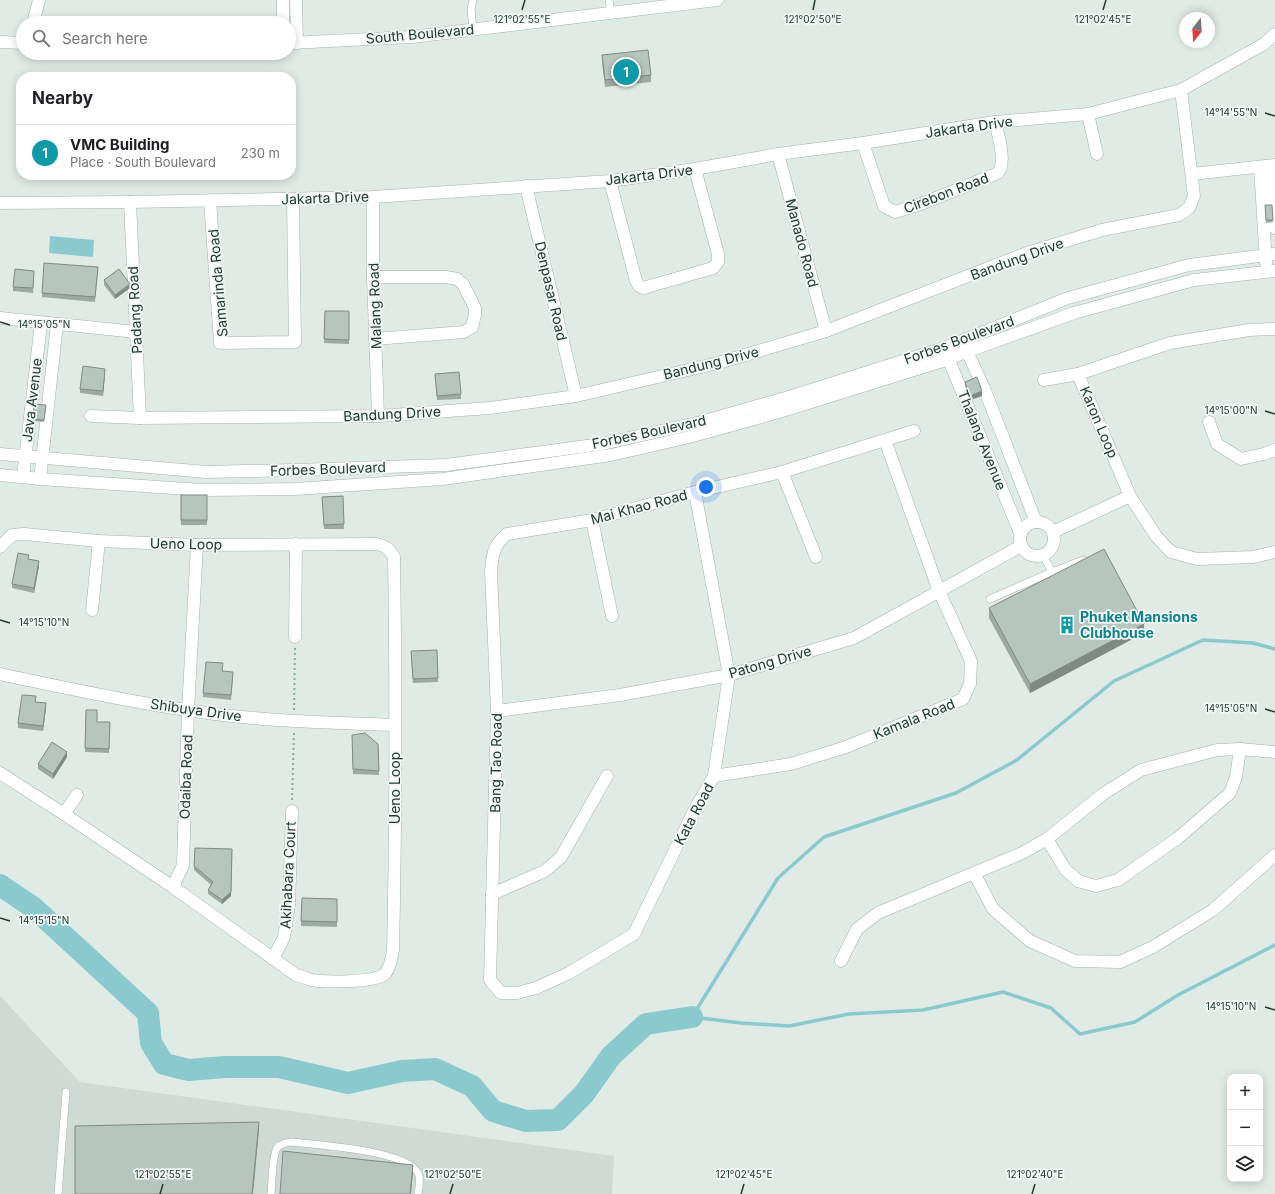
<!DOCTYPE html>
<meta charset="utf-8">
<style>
:root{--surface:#fff;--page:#f2f2f2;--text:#202124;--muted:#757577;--line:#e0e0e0;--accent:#0b8043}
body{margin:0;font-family:Inter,sans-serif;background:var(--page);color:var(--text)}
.controls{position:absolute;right:12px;bottom:12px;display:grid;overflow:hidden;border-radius:8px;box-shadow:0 2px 10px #0003}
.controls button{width:36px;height:36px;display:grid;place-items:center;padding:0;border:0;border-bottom:1px solid var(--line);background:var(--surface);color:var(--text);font:20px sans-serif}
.compass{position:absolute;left:1179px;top:12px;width:36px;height:36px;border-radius:50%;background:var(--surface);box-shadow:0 2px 10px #0003;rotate:197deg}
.you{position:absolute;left:706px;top:487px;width:14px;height:14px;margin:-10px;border:3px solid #fff;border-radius:50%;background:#1a73e8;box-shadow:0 0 0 6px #1a73e833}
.badge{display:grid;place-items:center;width:26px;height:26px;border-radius:50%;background:var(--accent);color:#fff;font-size:13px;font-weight:700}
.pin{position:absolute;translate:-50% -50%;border:2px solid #fff;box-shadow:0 1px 4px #0006}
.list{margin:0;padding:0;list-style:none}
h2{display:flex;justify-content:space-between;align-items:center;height:52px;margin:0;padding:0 16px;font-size:17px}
h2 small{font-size:13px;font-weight:400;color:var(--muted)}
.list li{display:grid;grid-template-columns:26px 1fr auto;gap:12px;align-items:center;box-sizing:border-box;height:56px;padding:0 16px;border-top:1px solid var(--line)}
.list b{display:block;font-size:15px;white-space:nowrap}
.list p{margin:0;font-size:13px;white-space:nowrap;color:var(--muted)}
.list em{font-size:13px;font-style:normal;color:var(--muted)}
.icon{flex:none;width:22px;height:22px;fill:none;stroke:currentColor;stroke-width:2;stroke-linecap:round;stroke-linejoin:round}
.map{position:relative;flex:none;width:1275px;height:1194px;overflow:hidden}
.search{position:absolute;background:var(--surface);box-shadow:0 2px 10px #0003;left:16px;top:16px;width:280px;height:44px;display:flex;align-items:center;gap:10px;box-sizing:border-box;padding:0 14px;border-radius:22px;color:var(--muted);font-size:15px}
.panel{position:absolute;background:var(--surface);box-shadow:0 2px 10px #0003;left:16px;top:72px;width:280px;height:108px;border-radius:16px}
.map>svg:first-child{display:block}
.built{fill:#cfdad4}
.water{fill:#8ac9ce}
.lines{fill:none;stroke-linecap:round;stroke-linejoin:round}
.stream{stroke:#8ac9ce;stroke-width:3.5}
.river{stroke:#8ac9ce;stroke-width:22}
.lane-casing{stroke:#a4b2ac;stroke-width:8}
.street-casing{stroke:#a4b2ac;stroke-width:13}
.secondary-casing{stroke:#a0b6ac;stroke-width:13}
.path{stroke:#82ad9c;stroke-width:2;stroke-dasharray:2 3;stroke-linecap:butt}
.lane{stroke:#fff;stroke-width:7}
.street{stroke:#fff;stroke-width:12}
.secondary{stroke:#fff;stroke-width:12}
.wall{fill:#9da9a3}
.shaded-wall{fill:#7f8a85}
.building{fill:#b6c5be;stroke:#7f8a85}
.ticks{fill:none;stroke:#223a32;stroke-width:1.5}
.labels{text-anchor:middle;stroke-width:3.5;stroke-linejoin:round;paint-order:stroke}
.street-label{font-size:14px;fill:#223a32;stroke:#f1f7f4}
.culture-label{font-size:14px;font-weight:bold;fill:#0d838f;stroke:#f1f7f4;text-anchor:start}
.ticks-label{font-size:10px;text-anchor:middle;fill:#223a32;stroke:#f1f7f4;stroke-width:3.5;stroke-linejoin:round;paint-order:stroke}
</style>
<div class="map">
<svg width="1275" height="1194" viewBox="0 0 1275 1194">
<rect width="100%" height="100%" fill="#e1ebe5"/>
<polygon class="built" points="0,996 80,1082 614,1156 612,1194 0,1194"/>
<polygon class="water" points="50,236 94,240 93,257 49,253"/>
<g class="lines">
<polyline class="stream" points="1275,649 1253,643 1203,640 1114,681 1017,760 956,793 824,837 778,878 692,1017 741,1023 789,1026 849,1014 923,1010 1003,992 1051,1008 1080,1034 1135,1022 1178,995 1275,945"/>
<polyline class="river" points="0,885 34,908 148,1013 151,1043 164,1064 189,1070 225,1067 279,1067 348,1083 402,1071 435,1069 472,1086 493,1111 526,1121 558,1120 584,1094 611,1056 646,1024 692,1017"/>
<g class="lane-casing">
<g id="lane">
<polyline points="473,0 471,10 473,29"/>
<polyline points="609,0 611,13"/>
<polyline points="1043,555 1052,572"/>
<polyline points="990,599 1052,572 1083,560"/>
<polyline points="58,1194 66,1092"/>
<path d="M 271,1194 C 272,1184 272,1156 277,1148 C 281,1143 286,1143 292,1142 C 317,1145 406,1150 418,1173 C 421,1179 419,1187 418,1194"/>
</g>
</g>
<g class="street-casing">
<g id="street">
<polyline points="296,0 297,43"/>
<polyline points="283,23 283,0"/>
<polyline points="1088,114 1097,154"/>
<path d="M 863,143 L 884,206 L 895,212 L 921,204 L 998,173 C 1007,163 998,134 995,122"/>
<polyline points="778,154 826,331"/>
<polyline points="1271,166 1275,228"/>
<polyline points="1260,167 1266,263"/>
<polyline points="1192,174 1275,165"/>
<polyline points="610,181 636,281 639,286 643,288 713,268 718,262 718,254 695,169"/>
<polyline points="526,186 576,396"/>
<polyline points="373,197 373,277 378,416"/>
<polyline points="210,200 220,343 295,342 293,199"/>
<polyline points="130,202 140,418"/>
<polyline points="0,203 130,202 373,197 610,181 695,169 778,154 863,143 995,122 1088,114 1181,90 1264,44 1275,34"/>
<polyline points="373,277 446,277 457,279 463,284 475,308 475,315 472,327 464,332 375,339"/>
<polyline points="0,318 136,332"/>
<polyline points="1275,329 1249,330 1170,343 1078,374 1130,496 1156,536 1171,552 1197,559 1253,557 1275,552"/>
<polyline points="964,345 984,388 1036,522"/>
<polyline points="946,353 1020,533"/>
<polyline points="1044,380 1078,374"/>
<polyline points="91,416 140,418 378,416 490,408 576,396 718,363 826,331 1027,253 1102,230 1179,215 1189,208 1194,196 1181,90"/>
<polyline points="1209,422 1217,444 1241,459 1264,454 1275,450"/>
<polyline points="0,454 206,472 295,470 446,465 602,444 701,422 789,397 944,348 1068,298 1189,265 1275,254"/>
<polyline points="782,472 816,557"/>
<polyline points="0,475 40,479 202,490 295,489 443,479 611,455 689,437 779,412 949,359 968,351 1074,313 1194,280 1275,271"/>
<polyline points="23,477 41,323"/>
<polyline points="40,479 57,324"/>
<path d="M 695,492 L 729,675 L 714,776 L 696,807 L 634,934 L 569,973 L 536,988 L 517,993 L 501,993 L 490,980 L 497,711 L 491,571 C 493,553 493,546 507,534 L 592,520 L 695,492 L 782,472 L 914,431"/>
<polyline points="592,520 612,616"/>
<circle cx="1037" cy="539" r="17"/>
<polyline points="1053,532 1130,496"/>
<path d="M 0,547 L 12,535 L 24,534 L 99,541 L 197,545 L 377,544 C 386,546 389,549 394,557 C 396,688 396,819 393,950 C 392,957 390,968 385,974 C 375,983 324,982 311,980 C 306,978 301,976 296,975 L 173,887 L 64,814 L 0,773"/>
<polyline points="92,610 99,541"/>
<polyline points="295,637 296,544"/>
<path d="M 0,674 C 62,687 124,701 187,710 C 256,721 326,723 395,725"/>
<polyline points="497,711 620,695 729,675 854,638 1021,546"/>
<polyline points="714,776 791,764 846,747 963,699 970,684 971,661 939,591 885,440"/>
<polyline points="64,814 77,795"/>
<polyline points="1047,839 1065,869 1078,881 1096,886 1118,880 1178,838 1230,793 1236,777 1240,749"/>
<polyline points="974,873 993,909 1030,941 1075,961 1120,962 1153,947 1213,910 1275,855"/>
<polyline points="173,887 183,865 188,711 197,545"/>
<polyline points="492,894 545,871 561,857 607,776"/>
<polyline points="273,959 284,937 289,905 292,811"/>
<polyline points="841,961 857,929 878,913 1022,853 1047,839 1103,794 1141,770 1217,750 1240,749 1275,752"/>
</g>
</g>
<g class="secondary-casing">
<g id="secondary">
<polyline points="33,23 39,0"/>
<polyline points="0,42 23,43"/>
<polyline points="289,43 412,37 717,0"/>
</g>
</g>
<g class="path">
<polyline points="294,710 295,648"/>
<polyline points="292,800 294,732"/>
</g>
<use href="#lane" class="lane"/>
<use href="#street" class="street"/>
<use href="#secondary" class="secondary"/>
</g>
<g class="wall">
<polygon points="602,55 651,75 651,82 605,87 602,62"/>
<polygon points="1265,205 1272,205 1273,222 1266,223"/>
<polygon points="98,272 95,302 42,297 42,293"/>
<polygon points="34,276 33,293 13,291 13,287"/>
<polygon points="104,280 130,288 115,299 104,285"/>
<polygon points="325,311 349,311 349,344 324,343"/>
<polygon points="105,373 103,396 80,393 80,389"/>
<polygon points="435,374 461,394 461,399 437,400"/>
<polygon points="965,382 982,396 970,400 965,386"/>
<polygon points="34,404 46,407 44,422 33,421"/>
<rect x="181" y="495" width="26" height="30"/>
<polygon points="343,496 344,529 324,529 322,497"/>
<polygon points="39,566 34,593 12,588 12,584"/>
<polygon points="989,608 1144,633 1030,693 989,618"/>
<polygon points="411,655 438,678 438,682 413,683"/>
<polygon points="222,671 233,677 231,700 203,697 203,693"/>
<polygon points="36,702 46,708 43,731 18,728 18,723"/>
<polygon points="86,710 97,722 110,722 109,753 85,752"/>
<polygon points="352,735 378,744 379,775 353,774"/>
<polygon points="67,757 53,779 38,769 38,764"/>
<polygon points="195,848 231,896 222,904 208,894 208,890 211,885 194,870"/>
<polygon points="302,898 337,899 337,927 301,926"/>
</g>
<g class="shaded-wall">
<polygon points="130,284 130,288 115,299 115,295"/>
<polygon points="105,369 105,373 103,396 103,391"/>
<polygon points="982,391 982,396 970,400 970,396"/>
<polygon points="39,561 39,566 34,593 34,588"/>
<polygon points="1144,624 1144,633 1030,693 1030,684"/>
<polygon points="46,703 46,708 43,731 43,726"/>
<polygon points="67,752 67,757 53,779 53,774"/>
<polygon points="232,849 231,896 222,904 222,900"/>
<polygon points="259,1122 259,1129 253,1194 252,1194"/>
<polygon points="413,1165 413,1172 411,1194 410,1194"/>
</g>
<g class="building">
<polygon points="648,50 651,75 605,80 602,55"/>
<polygon points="1265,205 1272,205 1273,220 1266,220"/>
<polygon points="44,263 98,267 95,297 42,293"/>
<polygon points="15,269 34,271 33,288 13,287"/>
<polygon points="119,269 130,284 115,295 104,280"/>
<polygon points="325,311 349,311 349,340 324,339"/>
<polygon points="83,366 105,369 103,391 80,389"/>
<polygon points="459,372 461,394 437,396 435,374"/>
<polygon points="977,377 982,391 970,396 965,382"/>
<polygon points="34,404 46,405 44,420 33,419"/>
<rect x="181" y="495" width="26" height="25"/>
<polygon points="343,496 344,524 324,525 322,497"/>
<polygon points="1104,549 1144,624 1030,684 989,608"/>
<polygon points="18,553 29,555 28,559 39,561 34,588 12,584"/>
<polygon points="437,650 438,678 413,679 411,651"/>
<polygon points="206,662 223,663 222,671 233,672 231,695 203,693"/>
<polygon points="22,695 36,696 35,702 46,703 43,726 18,723"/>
<polygon points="86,710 97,710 97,722 110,722 109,749 85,748"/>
<polygon points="365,733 378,744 379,771 353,769 352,735"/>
<polygon points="52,742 67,752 53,774 38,764"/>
<polygon points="195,848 232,849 231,892 222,900 208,890 213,882 194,866"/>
<polygon points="302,898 337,899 337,922 301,921"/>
<polygon points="259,1122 252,1194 75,1194 75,1126"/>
<polygon points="283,1151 413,1165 410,1194 280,1194"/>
</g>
<path class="ticks" d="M 522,10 L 525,0M 813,10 L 815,0M 1103,10 L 1106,0M 1265,113 L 1275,116M 0,322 L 10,325M 1265,411 L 1275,414M 0,620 L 10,623M 1265,709 L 1275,712M 0,918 L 10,921M 1265,1007 L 1275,1010M 160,1194 L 163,1184M 450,1194 L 453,1184M 741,1194 L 744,1184M 1032,1194 L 1035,1184"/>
<defs>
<g id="building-bare" transform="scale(1.38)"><path d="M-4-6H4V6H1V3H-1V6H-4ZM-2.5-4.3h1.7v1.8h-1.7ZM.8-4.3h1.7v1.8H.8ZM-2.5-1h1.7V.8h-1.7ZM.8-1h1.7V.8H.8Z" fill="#0f9aa8" stroke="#f1f7f4" stroke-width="2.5" paint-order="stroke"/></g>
</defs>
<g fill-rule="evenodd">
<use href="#building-bare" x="1067" y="625"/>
</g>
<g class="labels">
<g class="street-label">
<text transform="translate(420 34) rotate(-5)" y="5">South Boulevard</text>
<text transform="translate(969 127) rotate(-8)" y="5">Jakarta Drive</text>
<text transform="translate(649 175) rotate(-7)" y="5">Jakarta Drive</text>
<text transform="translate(946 193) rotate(-21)" y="5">Cirebon Road</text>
<text transform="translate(325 198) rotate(-2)" y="5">Jakarta Drive</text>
<text transform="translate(802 243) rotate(75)" y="5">Manado Road</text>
<text transform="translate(1017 259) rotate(-20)" y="5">Bandung Drive</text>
<text transform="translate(218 283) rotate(-95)" y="5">Samarinda Road</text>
<text transform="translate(551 291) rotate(77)" y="5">Denpasar Road</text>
<text transform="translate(375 306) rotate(-92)" y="5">Malang Road</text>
<text transform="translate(135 310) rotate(-93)" y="5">Padang Road</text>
<text transform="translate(959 340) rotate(-20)" y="5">Forbes Boulevard</text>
<text transform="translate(711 363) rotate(-14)" y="5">Bandung Drive</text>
<text transform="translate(32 400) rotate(-83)" y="5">Java Avenue</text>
<text transform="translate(392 414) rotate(-3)" y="5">Bandung Drive</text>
<text transform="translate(1099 422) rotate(67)" y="5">Karon Loop</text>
<text transform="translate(649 432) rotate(-12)" y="5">Forbes Boulevard</text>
<text transform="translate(982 440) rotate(68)" y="5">Thalang Avenue</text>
<text transform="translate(328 469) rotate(-2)" y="5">Forbes Boulevard</text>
<text transform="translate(639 507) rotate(-15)" y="5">Mai Khao Road</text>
<text transform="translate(186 544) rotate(1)" y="5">Ueno Loop</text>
<text transform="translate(770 662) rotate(-16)" y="5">Patong Drive</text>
<text transform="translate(196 710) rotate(8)" y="5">Shibuya Drive</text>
<text transform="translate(914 719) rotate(-22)" y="5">Kamala Road</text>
<text transform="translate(496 763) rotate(-89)" y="5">Bang Tao Road</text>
<text transform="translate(186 777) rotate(-88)" y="5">Odaiba Road</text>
<text transform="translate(395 788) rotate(-90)" y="5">Ueno Loop</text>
<text transform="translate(694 814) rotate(-62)" y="5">Kata Road</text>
<text transform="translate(288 875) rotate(-87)" y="5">Akihabara Court</text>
</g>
<g class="culture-label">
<text x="1080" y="622">Phuket Mansions<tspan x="1080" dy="16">Clubhouse</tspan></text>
</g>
</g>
<g class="ticks-label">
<text x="522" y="23">121°02'55"E</text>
<text x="813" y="23">121°02'50"E</text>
<text x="1103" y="23">121°02'45"E</text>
<text x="1231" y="116">14°14'55"N</text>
<text x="44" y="328">14°15'05"N</text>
<text x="1231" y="414">14°15'00"N</text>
<text x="44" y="626">14°15'10"N</text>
<text x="1231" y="712">14°15'05"N</text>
<text x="44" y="924">14°15'15"N</text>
<text x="1231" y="1010">14°15'10"N</text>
<text x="163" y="1178">121°02'55"E</text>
<text x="453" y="1178">121°02'50"E</text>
<text x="744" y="1178">121°02'45"E</text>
<text x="1035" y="1178">121°02'40"E</text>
</g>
</svg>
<div class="controls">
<button>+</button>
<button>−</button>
<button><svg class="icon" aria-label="layers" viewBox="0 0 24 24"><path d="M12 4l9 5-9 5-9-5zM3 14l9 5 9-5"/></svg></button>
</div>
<svg class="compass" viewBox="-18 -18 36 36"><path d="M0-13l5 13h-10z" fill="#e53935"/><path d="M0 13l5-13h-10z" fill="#757577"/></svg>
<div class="you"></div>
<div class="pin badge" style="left:626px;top:72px;background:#0f9aa8">1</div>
<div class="search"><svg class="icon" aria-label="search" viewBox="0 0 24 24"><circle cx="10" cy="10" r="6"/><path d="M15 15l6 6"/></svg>Search here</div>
<section class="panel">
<h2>Nearby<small></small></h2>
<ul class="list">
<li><span class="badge" style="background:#0f9aa8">1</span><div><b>VMC Building</b><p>Place · South Boulevard</p></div><em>230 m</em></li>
</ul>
</section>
</div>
